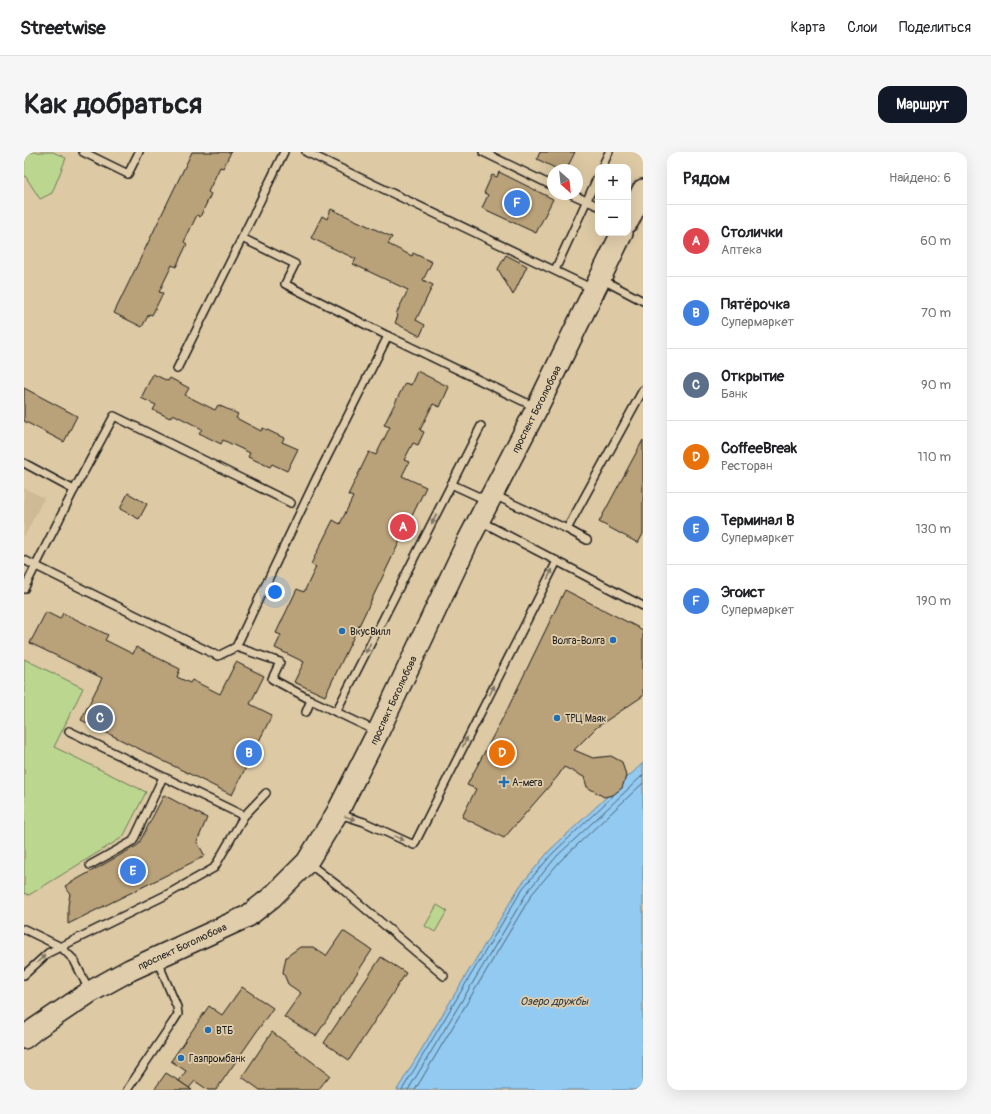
<!DOCTYPE html>
<html lang="ru">
<meta charset="utf-8">
<style>
:root{--surface:#fff;--page:#f6f6f6;--text:#202124;--muted:#757577;--line:#e0e0e0;--accent:#111827}
body{margin:0;font-family:Pangolin,sans-serif;background:var(--page);color:var(--text)}
.controls{position:absolute;right:12px;top:12px;display:grid;overflow:hidden;border-radius:8px;box-shadow:0 4px 16px #0002}
.controls button{width:36px;height:36px;display:grid;place-items:center;padding:0;border:0;border-bottom:1px solid var(--line);background:var(--surface);color:var(--text);font:20px sans-serif}
.compass{position:absolute;left:523px;top:12px;width:36px;height:36px;border-radius:50%;background:var(--surface);box-shadow:0 4px 16px #0002;rotate:153deg}
.you{position:absolute;left:251px;top:440px;width:14px;height:14px;margin:-10px;border:3px solid #fff;border-radius:50%;background:#1a73e8;box-shadow:0 0 0 6px #1a73e833}
.badge{display:grid;place-items:center;width:26px;height:26px;border-radius:50%;background:var(--accent);color:#fff;font-size:13px;font-weight:700}
.pin{position:absolute;translate:-50% -50%;border:2px solid #fff;box-shadow:0 1px 4px #0006}
.list{margin:0;padding:0;list-style:none}
h2{display:flex;justify-content:space-between;align-items:center;height:52px;margin:0;padding:0 16px;font-size:17px}
h2 small{font-size:13px;font-weight:400;color:var(--muted)}
.list li{display:grid;grid-template-columns:26px 1fr auto;gap:12px;align-items:center;box-sizing:border-box;height:72px;padding:0 16px;border-top:1px solid var(--line)}
.list b{display:block;font-size:15px;white-space:nowrap}
.list p{margin:0;font-size:13px;white-space:nowrap;color:var(--muted)}
.list em{font-size:13px;font-style:normal;color:var(--muted)}
.map{position:relative;flex:none;width:619px;height:938px;overflow:hidden;border-radius:12px}
header{display:flex;align-items:center;gap:24px;box-sizing:border-box;height:56px;padding:0 20px;background:var(--surface);border-bottom:1px solid var(--line)}
header strong{font-size:19px}
nav{display:flex;gap:22px;margin-inline-start:auto;font-size:14px}
.intro{display:flex;align-items:center;justify-content:space-between;box-sizing:border-box;height:96px;padding:0 24px}
h1{margin:0;font-size:28px}
.button{padding:10px 18px;border-radius:12px;background:var(--accent);color:#fff;font-size:14px;font-weight:700}
main{display:flex;gap:24px;padding:0 24px}
aside{flex:1;background:var(--surface);border-radius:12px;box-shadow:0 4px 16px #0002}
.map>svg:first-child{display:block}
.built{fill:#ceba95}
.green{fill:#bbd78f;stroke:#6c7a56}
.water{fill:#93caf1;stroke:#63849c}
.lines{fill:none;stroke-linecap:round;stroke-linejoin:round}
.shore{stroke:#4c6271;stroke-width:1}
.building{fill:#b9a179;stroke:#1c1c1c}
.service-casing{stroke:#1c1c1c;stroke-width:10}
.secondary-casing{stroke:#1c1c1c;stroke-width:24}
.service{stroke:#e0cdab;stroke-width:7}
.secondary{stroke:#e0cdab;stroke-width:21}
.oneway{fill:#7e7464}
.poi-dot{fill:#1f6fb2;stroke:#e0cdab;stroke-width:1.5}
.labels{text-anchor:middle;stroke-width:3.5;stroke-linejoin:round;paint-order:stroke}
.street-label{font-size:10px;fill:#1c1c1c;stroke:#e0cdab}
.poi-label{font-size:10px;fill:#1c1c1c;stroke:#e0cdab;text-anchor:start}
.water-label{font-size:11px;font-style:italic;fill:#343f47;stroke:#e0cdab}
</style>
<header>
<strong>Streetwise</strong>
<nav><a>Карта</a><a>Слои</a><a>Поделиться</a></nav>
</header>
<div class="intro"><h1>Как добраться</h1><a class="button">Маршрут</a></div>
<main>
<div class="map">
<svg width="619" height="938" viewBox="0 0 619 938">
<rect width="100%" height="100%" fill="#ddc9a4"/>
<filter id="ink" filterUnits="userSpaceOnUse"><feTurbulence type="fractalNoise" baseFrequency=".025" numOctaves="2"/><feDisplacementMap in="SourceGraphic" scale="8" xChannelSelector="R" yChannelSelector="G"/><feConvolveMatrix kernelMatrix="1 2 1 2 8 2 1 2 1" color-interpolation-filters="sRGB"/></filter>
<g filter="url(#ink)">
<polygon class="built" points="0,336 20,346 0,385"/>
<g class="green">
<polygon points="0,0 29,0 42,6 28,41 16,47 0,22"/>
<polygon points="0,507 59,536 30,595 122,640 99,685 5,743 0,741"/>
<polygon points="413,753 423,759 411,780 401,774"/>
</g>
<polygon class="water" points="619,611 619,938 373,938 496,734 526,698"/>
<g class="lines">
<g class="shore">
<polyline points="378,938 499,736 529,701 589,644"/>
<polyline points="384,938 504,739 533,704 619,623"/>
<polyline points="391,938 508,742 537,708 619,631"/>
</g>
</g>
<g class="building">
<polygon points="168,0 207,0 199,16 196,15 184,40 187,42 176,65 173,63 160,90 163,92 152,115 148,113 135,140 139,141 128,163 125,162 118,175 90,161"/>
<polygon points="516,0 551,0 542,18 535,18 513,7"/>
<polygon points="475,20 529,47 512,81 458,56 464,43 460,41 468,23 473,25"/>
<polygon points="307,57 368,85 364,92 388,104 389,101 408,110 399,128 409,133 392,168 401,173 396,184 371,171 374,164 372,162 384,138 329,112 332,107 287,86 298,64 303,67"/>
<polygon points="482,103 503,114 489,143 474,117"/>
<polygon points="393,219 425,235 416,255 409,252 396,278 400,280 394,293 389,291 380,308 385,310 378,324 402,335 301,544 270,530 280,510 251,496 257,483 252,481 273,437 280,440 292,415 287,412 309,368 316,372 329,345 324,343 345,300 352,303 366,275 360,273 381,231 387,233"/>
<polygon points="129,222 144,229 146,226 165,236 161,243 191,258 194,253 214,262 212,266 237,279 239,276 260,286 258,290 274,297 263,319 248,312 246,315 224,305 226,301 199,288 197,292 175,281 178,277 149,262 146,266 129,258 132,253 117,246"/>
<polygon points="0,236 53,264 40,290 0,269"/>
<polygon points="619,288 619,382 614,391 575,370"/>
<polygon points="104,341 123,352 115,367 96,357"/>
<polygon points="541,438 619,478 619,544 573,575 550,598 569,606 587,604 598,610 602,624 598,636 589,643 580,645 563,635 560,625 540,615 534,624 480,686 438,665 452,637 443,633 484,556"/>
<polygon points="22,460 36,467 39,461 84,483 81,488 109,502 112,495 156,517 153,525 166,531 168,528 196,542 212,510 240,524 226,552 248,563 208,643 57,568 78,526 6,491"/>
<polygon points="140,643 183,666 173,690 181,704 44,772 44,754 46,742 41,734 114,693"/>
<polygon points="319,779 348,798 292,884 260,865 277,841 264,832 259,820 262,805 276,795 289,795 302,804"/>
<polygon points="357,805 382,821 325,908 300,891"/>
<polygon points="218,835 249,856 192,938 184,938 171,929 165,936 155,929 162,919 147,909 185,854 198,863"/>
<polygon points="248,880 306,923 294,938 236,938 218,925"/>
<polygon points="142,921 155,929 168,938 130,938"/>
</g>
<g class="lines">
<g class="service-casing">
<g id="service">
<polyline points="59,0 104,22 115,0"/>
<polyline points="282,0 569,137"/>
<polyline points="459,0 529,34"/>
<polyline points="578,15 585,0"/>
<polyline points="547,42 574,54"/>
<polyline points="218,86 271,112 261,132 364,184"/>
<polyline points="531,118 574,24"/>
<polyline points="577,127 619,149"/>
<polyline points="153,217 218,86 260,0"/>
<polyline points="0,311 50,338"/>
<polyline points="427,332 464,349"/>
<polyline points="470,343 543,377 563,388"/>
<polyline points="456,369 619,454"/>
<polyline points="543,377 619,238"/>
<polyline points="0,408 194,504 212,495"/>
<polyline points="0,437 50,338 90,264 267,351"/>
<polyline points="282,560 287,548"/>
<polyline points="312,560 457,274"/>
<polyline points="45,579 220,664"/>
<polyline points="352,579 287,548 248,527 256,510 212,495 292,327 364,184 511,255"/>
<polyline points="315,662 340,670 390,693 533,409"/>
<polyline points="284,711 317,736 420,824"/>
<polyline points="66,713 109,689 139,625"/>
<polyline points="0,777 37,795 50,808 65,838"/>
<polyline points="0,823 24,801 142,743 190,716 220,664 242,641"/>
<polyline points="103,938 149,870 154,862 153,855 133,808"/>
</g>
</g>
<g class="secondary-casing">
<g id="secondary">
<polyline points="604,69 619,38"/>
<polyline points="0,886 11,877 66,840 106,818 224,764 248,745 283,710 313,661 354,580 444,389 513,256 598,81"/>
</g>
</g>
<use href="#service" class="service"/>
<use href="#secondary" class="secondary"/>
</g>
<defs><path id="oneway-solid" d="M-6-.8H1V-3.2L6.5 0L1 3.2V.8H-6Z"/></defs>
<g class="oneway">
<use href="#oneway-solid" transform="translate(410 367) rotate(117)"/>
<use href="#oneway-solid" transform="translate(526 422) rotate(-62)"/>
<use href="#oneway-solid" transform="translate(344 496) rotate(117)"/>
<use href="#oneway-solid" transform="translate(468 538) rotate(-63)"/>
<use href="#oneway-solid" transform="translate(441 590) rotate(-64)"/>
<use href="#oneway-solid" transform="translate(326 666) rotate(19)"/>
<use href="#oneway-solid" transform="translate(375 686) rotate(24)"/>
<use href="#oneway-solid" transform="translate(17 807) rotate(-43)"/>
</g>
</g>
<g class="poi-dot">
<circle cx="318" cy="479" r="4"/>
<circle cx="589" cy="488" r="4"/>
<circle cx="533" cy="566" r="4"/>
<path d="M478 624h4v4h4v4h-4v4h-4v-4h-4v-4h4z"/>
<circle cx="184" cy="878" r="4"/>
<circle cx="157" cy="906" r="4"/>
</g>
<g class="labels">
<g class="street-label">
<text transform="translate(512 257) rotate(-63)" y="4">проспект Боголюбова</text>
<text transform="translate(369 548) rotate(-65)" y="4">проспект Боголюбова</text>
<text transform="translate(158 794) rotate(-25)" y="4">проспект Боголюбова</text>
</g>
<g class="poi-label">
<text x="326" y="483">ВкусВилл</text>
<text x="581" y="492" text-anchor="end">Волга-Волга</text>
<text x="541" y="570">ТРЦ Маяк</text>
<text x="488" y="634">А-мега</text>
<text x="192" y="882">ВТБ</text>
<text x="165" y="910">Газпромбанк</text>
</g>
<g class="water-label">
<text x="530" y="853">Озеро дружбы</text>
</g>
</g>
</svg>
<div class="controls">
<button>+</button>
<button>−</button>
</div>
<svg class="compass" viewBox="-18 -18 36 36"><path d="M0-13l5 13h-10z" fill="#e53935"/><path d="M0 13l5-13h-10z" fill="#757577"/></svg>
<div class="you"></div>
<div class="pin badge" style="left:379px;top:375px;background:#e0444e">A</div>
<div class="pin badge" style="left:225px;top:601px;background:#3f7fe0">B</div>
<div class="pin badge" style="left:76px;top:566px;background:#5c6f8a">C</div>
<div class="pin badge" style="left:478px;top:601px;background:#e8710a">D</div>
<div class="pin badge" style="left:109px;top:719px;background:#3f7fe0">E</div>
<div class="pin badge" style="left:493px;top:51px;background:#3f7fe0">F</div>
</div>
<aside>
<h2>Рядом<small>Найдено: 6</small></h2>
<ul class="list">
<li><span class="badge" style="background:#e0444e">A</span><div><b>Столички</b><p>Аптека</p></div><em>60 m</em></li>
<li><span class="badge" style="background:#3f7fe0">B</span><div><b>Пятёрочка</b><p>Супермаркет</p></div><em>70 m</em></li>
<li><span class="badge" style="background:#5c6f8a">C</span><div><b>Открытие</b><p>Банк</p></div><em>90 m</em></li>
<li><span class="badge" style="background:#e8710a">D</span><div><b>CoffeeBreak</b><p>Ресторан</p></div><em>110 m</em></li>
<li><span class="badge" style="background:#3f7fe0">E</span><div><b>Терминал B</b><p>Супермаркет</p></div><em>130 m</em></li>
<li><span class="badge" style="background:#3f7fe0">F</span><div><b>Эгоист</b><p>Супермаркет</p></div><em>190 m</em></li>
</ul>
</aside>
</main>
